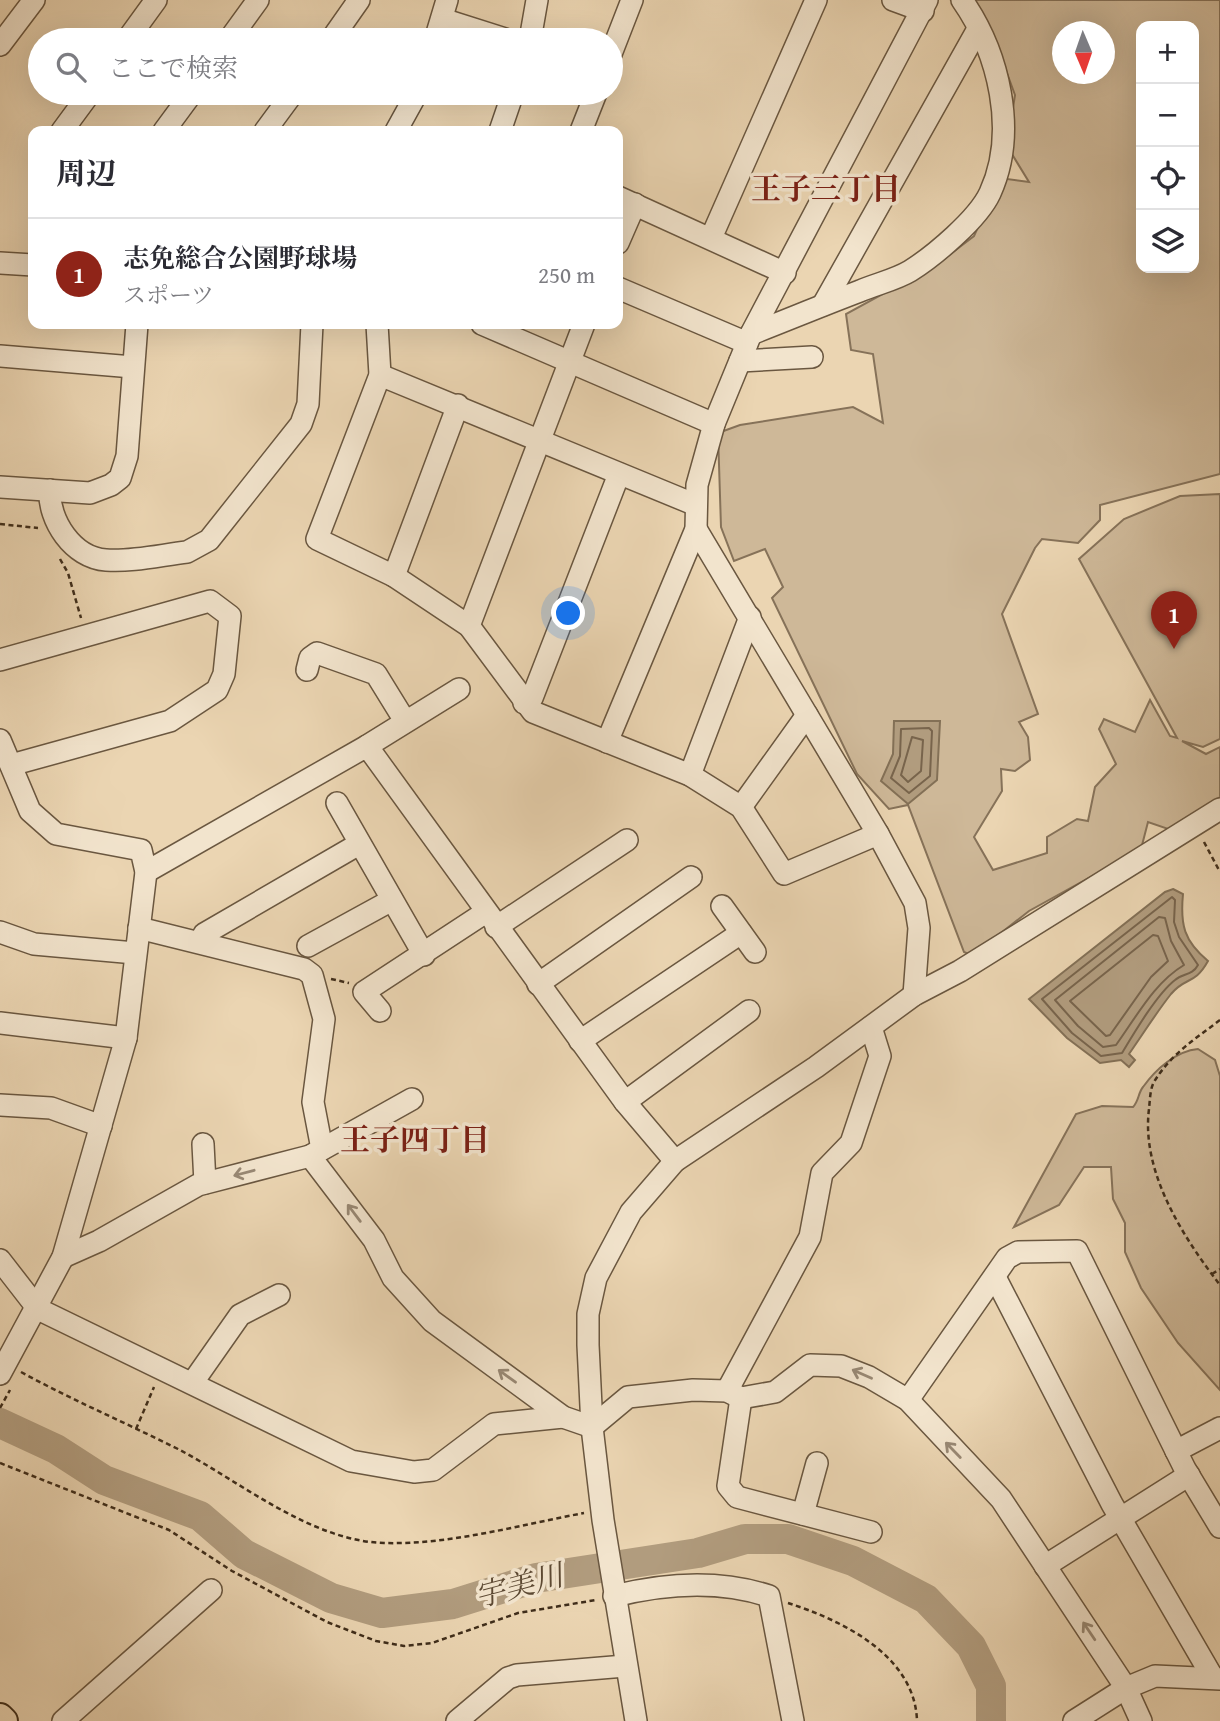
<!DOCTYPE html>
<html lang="ja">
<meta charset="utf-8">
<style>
:root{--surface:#fff;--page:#f7f7f7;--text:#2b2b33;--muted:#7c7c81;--line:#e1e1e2;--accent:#8f2418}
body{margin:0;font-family:"Gentium Book Plus","Noto Serif JP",serif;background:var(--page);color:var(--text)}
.controls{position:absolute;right:21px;top:21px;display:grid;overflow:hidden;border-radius:14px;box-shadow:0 7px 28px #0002}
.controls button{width:63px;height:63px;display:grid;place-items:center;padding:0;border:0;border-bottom:2px solid var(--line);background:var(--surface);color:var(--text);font:35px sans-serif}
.compass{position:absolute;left:1052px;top:21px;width:63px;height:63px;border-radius:50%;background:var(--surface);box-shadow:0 7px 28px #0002;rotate:178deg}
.you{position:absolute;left:569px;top:614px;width:24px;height:24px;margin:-18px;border:5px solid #fff;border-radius:50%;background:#1a73e8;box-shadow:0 0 0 10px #1a73e833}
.badge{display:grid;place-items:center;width:46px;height:46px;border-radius:50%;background:var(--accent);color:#fff;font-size:23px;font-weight:700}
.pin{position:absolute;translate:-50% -58px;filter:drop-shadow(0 2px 4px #0008)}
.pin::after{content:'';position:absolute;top:37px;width:24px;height:21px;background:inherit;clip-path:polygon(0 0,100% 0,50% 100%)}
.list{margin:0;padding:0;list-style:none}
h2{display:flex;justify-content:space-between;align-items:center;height:91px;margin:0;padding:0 28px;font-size:30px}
h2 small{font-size:23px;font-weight:400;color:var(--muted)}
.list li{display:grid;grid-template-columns:46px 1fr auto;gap:21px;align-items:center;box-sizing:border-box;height:112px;padding:0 28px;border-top:2px solid var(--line)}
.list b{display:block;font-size:26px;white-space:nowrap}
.list p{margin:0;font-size:23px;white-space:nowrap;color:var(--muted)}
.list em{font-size:23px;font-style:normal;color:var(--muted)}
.icon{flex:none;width:38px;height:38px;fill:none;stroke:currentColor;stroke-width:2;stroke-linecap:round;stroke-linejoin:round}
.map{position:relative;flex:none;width:1220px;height:1721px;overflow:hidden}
.search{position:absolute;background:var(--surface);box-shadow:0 7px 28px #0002;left:28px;top:28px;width:595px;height:77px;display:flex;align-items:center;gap:18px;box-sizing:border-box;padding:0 24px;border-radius:38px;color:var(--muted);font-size:26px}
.panel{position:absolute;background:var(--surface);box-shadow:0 7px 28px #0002;left:28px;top:126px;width:595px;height:203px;border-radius:14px}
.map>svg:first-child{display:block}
.green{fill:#ceb898;stroke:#867259;stroke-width:2;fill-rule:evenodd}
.water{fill:#b19c7e;stroke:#837056;stroke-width:2}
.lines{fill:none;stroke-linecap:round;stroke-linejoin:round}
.shore{stroke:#78644c;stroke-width:2}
.river{stroke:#b19c7e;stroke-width:30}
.minor-casing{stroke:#6a5740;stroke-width:24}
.major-casing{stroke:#3f2d1a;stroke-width:30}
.path{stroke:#3f2d1a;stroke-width:2.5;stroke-dasharray:5 3.5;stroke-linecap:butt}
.minor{stroke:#f2e4cd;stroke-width:21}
.major{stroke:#ebd5b2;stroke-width:26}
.oneway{stroke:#988874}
.labels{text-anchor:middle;stroke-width:7;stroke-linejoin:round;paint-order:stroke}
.neighbourhood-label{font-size:30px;font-weight:bold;fill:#7a1f14;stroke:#f2e4cd}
.water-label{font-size:30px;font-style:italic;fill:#5c4933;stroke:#f2e4cd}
</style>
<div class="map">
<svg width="1220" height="1721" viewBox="0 0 1220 1721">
<rect width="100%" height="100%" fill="#ebd5b2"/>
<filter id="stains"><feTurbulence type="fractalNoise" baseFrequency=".00286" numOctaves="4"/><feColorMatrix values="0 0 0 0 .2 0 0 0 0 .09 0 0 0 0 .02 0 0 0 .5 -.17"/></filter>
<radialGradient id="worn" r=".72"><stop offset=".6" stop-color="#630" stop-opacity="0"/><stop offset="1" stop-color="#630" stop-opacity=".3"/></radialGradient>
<g class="green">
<path d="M 951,0 L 1220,0 L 1220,474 L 1100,505 L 1100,520 L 1078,543 L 1042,539 L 1035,548 L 1002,614 L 1038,714 L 1019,722 L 1028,737 L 1030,760 L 1015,771 L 1001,769 L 1002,791 L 974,837 L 993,870 L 1047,853 L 1047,837 L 1077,819 L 1088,821 L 1095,787 L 1116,764 L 1099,729 L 1104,719 L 1135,732 L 1150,700 L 1170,736 L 1177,738 L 1079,559 L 1124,519 L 1180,496 L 1220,494 L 1220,739 L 1203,747 L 1182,741 L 1206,754 L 1220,747 L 1220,797 L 1171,830 L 1148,822 L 1141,849 L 1029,911 L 997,936 L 987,962 L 964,952 L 908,805 L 889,809 L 857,774 L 772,598 L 783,587 L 765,549 L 734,561 L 721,527 L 718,433 L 740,425 L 853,407 L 883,423 L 873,354 L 851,350 L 846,314 L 936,265 L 974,236 L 1000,178 L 1029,182 L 1007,146 L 1015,95 L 993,35 ZM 1141,26 L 1194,26 L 1194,268 L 1141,268 ZM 1062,32 L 1104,32 L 1104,74 L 1062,74 Z"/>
<path d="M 1198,1049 L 1215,1060 L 1220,1076 L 1220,1390 L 1178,1343 L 1141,1288 L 1125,1252 L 1125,1223 L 1113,1199 L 1111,1167 L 1084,1167 L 1059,1205 L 1014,1227 L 1076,1114 L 1102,1106 L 1133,1107 C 1139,1101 1138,1093 1143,1087 C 1156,1069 1176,1051 1198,1049 Z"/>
</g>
<g class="water">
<polygon points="894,721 940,721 937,780 908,804 881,781 893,754"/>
<path d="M 1173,889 L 1183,894 C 1180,925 1184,941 1208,961 C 1194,986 1186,976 1171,994 C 1156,1013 1143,1034 1129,1054 L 1135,1060 L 1129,1067 L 1121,1060 L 1100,1063 L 1067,1038 L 1029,999 L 1165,892 Z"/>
</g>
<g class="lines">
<g class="shore">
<polygon points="901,729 929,728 932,731 930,776 909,793 891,778 900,756"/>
<polygon points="912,737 923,740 921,771 908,782 901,775"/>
<path d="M 1172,897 L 1175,900 L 1174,922 L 1179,937 L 1198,965 C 1192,976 1183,973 1175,980 C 1157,994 1134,1033 1122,1053 L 1101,1056 L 1072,1033 L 1042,999 Z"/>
<path d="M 1159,917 L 1165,918 L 1171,941 L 1184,965 C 1154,983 1137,1016 1116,1045 L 1103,1047 L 1078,1026 L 1055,1000 Z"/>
<polygon points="1153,935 1158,936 1168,961 1151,977 1110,1035 1106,1036 1070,1001"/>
</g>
<polyline class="river" points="0,1423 56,1449 104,1480 200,1516 244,1554 331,1598 382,1613 453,1604 536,1578 698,1553 745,1539 788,1539 853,1561 926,1599 971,1646 991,1686 991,1721"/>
<g class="minor-casing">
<g id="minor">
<polyline points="893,0 923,11"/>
<polyline points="442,19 508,40"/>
<polyline points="127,40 156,0"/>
<polyline points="229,40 258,0"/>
<polyline points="331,40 359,0"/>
<polyline points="435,40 447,0"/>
<polyline points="530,40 537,0"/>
<polyline points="0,45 34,0"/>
<polyline points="611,54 632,0"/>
<polyline points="62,131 90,93"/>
<polyline points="164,131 192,93"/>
<polyline points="265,131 293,93"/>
<polyline points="396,131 417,93"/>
<polyline points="500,131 513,93"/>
<polyline points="581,131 596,93"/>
<polyline points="618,197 785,273"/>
<polyline points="711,238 816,0"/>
<polyline points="618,243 635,204"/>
<polyline points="0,263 33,265"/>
<polyline points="618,288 747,343"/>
<polyline points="823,305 978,29"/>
<polyline points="377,324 380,375 317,539 394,576 469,626 533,712 690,775 741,807 784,874 878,834"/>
<polyline points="482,324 714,424"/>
<path d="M 751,334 C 787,320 823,305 860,291 C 876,284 895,280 910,271 C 934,256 978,219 990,193 C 1018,132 999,53 962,0"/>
<polyline points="0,356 133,367"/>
<polyline points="740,361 812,357"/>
<polyline points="380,375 696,505"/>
<polyline points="0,487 90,493 111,485 120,478 127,456 137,324"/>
<path d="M 50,490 C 48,520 73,558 106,560 C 132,562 161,555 187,552 L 209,540 L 301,424 L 308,404 L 312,324"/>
<polyline points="696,529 878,834 915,903 919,928 914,995"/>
<polyline points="394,576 458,405"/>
<polyline points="469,626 584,324"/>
<polyline points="0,660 210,601 230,616 224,674 217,690 170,721 11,765"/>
<polyline points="307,670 310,658 317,653 376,674 405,721"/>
<polyline points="524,703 532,698 619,474"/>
<polyline points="0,740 30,811 56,834 141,850 146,872 126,1038 63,1257 0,1374"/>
<polyline points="607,742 696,529 697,485 714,424 751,334 927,0"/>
<polyline points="367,746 459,689"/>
<polyline points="690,775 750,617"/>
<polyline points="337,803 424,955"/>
<polyline points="741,807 807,715"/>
<polyline points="146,872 367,746 625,1102 675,1161"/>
<polyline points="722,906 755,952"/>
<polyline points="496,927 627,840"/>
<polyline points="139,928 304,969 312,975 324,1019 313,1102 322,1149"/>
<polyline points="0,932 34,944 135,953"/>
<polyline points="201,942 204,934 359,844"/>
<polyline points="308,946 392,900"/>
<polyline points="538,984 691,877"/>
<polyline points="380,1011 364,992 486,912"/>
<polyline points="0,1023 126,1038"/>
<polyline points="580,1041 741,933"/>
<polyline points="625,1102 749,1011"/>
<polyline points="0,1105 51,1108 101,1126"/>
<polyline points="203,1144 205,1183"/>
<polyline points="310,1156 374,1240 393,1278 432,1321 563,1417 592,1427 628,1397 693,1390 727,1391 741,1398 775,1392 810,1365 841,1366 869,1377 908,1400 1001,1499 1126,1688 1141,1721"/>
<polyline points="63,1257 99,1241 198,1185 310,1156 412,1099"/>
<polyline points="0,1260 38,1309 351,1461 414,1472 433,1470 494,1424 563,1417"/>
<polyline points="995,1277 1112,1504 1213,1678"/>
<polyline points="193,1382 240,1315 279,1295"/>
<polyline points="727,1391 810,1237 822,1173 851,1143 880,1056 871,1027"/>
<polyline points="741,1398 728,1486 737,1497 871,1532"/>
<polyline points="908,1400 1007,1258 1018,1252 1077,1251 1185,1469 1220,1527"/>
<polyline points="1176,1451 1220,1428"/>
<polyline points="803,1514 817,1463"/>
<polyline points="1045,1566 1189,1475"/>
<path d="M 614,1596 C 666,1583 718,1579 769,1596 L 793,1721"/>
<polyline points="63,1721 211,1590"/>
<polyline points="457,1721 508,1678 517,1675 625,1666"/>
<polyline points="636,1721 603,1520 592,1427 588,1345 588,1314 596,1278 631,1212 675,1161 816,1067 914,995 960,971 1220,809"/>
<polyline points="1074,1721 1126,1688 1155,1676 1220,1679"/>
</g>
</g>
<g class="major-casing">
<polyline id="major" points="0,1717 4,1721"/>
</g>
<g class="path">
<polyline points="0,524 38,528"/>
<polyline points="60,559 68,573 81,618"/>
<polyline points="1204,842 1220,872"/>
<polyline points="331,979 349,983"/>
<path d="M 1220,1020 C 1195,1039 1170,1055 1154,1082 C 1150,1089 1150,1100 1149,1109 C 1141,1172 1183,1237 1220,1285"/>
<polyline points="1212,1274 1220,1269"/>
<path d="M 21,1372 C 72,1400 126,1423 178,1449 C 241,1482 311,1541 384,1543 C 450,1545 519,1525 584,1513"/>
<polyline points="0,1408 10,1390"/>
<polyline points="136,1429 154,1387"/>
<polyline points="0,1463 169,1530 232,1571 327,1622 376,1641 404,1646 432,1643 518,1613 596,1600"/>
<path d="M 788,1603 C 841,1620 915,1655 917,1721"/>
</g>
<use href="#minor" class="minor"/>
<use href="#major" class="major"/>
</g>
<defs><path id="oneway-shaft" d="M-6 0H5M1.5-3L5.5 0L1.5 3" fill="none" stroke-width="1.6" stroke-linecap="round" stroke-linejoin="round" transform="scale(1.75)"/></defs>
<g class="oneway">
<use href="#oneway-shaft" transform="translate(244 1173) rotate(165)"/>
<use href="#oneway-shaft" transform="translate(354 1213) rotate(-127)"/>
<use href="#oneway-shaft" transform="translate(862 1374) rotate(-156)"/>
<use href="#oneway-shaft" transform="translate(507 1376) rotate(-144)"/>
<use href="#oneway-shaft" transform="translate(953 1450) rotate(-134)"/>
<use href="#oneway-shaft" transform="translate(1089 1631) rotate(-124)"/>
</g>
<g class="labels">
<g class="neighbourhood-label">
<text x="826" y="199">王子三丁目</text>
<text x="415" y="1150">王子四丁目</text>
</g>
<g class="water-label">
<text transform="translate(519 1586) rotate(-15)" y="10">宇美川</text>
</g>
</g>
<rect width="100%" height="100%" filter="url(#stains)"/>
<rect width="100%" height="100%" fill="url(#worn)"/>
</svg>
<div class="controls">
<button>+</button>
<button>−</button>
<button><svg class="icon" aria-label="locate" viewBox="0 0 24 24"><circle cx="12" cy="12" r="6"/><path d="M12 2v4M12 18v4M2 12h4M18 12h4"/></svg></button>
<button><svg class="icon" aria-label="layers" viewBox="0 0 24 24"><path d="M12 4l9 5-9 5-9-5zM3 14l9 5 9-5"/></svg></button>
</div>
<svg class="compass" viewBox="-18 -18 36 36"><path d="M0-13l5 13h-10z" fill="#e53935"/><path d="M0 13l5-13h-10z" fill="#7c7c81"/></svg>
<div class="you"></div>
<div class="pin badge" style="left:1174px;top:649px">1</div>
<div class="search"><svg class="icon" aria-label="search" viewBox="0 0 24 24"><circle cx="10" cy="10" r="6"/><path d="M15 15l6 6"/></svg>ここで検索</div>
<section class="panel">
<h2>周辺<small></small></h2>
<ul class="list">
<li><span class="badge">1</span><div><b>志免総合公園野球場</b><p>スポーツ</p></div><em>250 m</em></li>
</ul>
</section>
</div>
